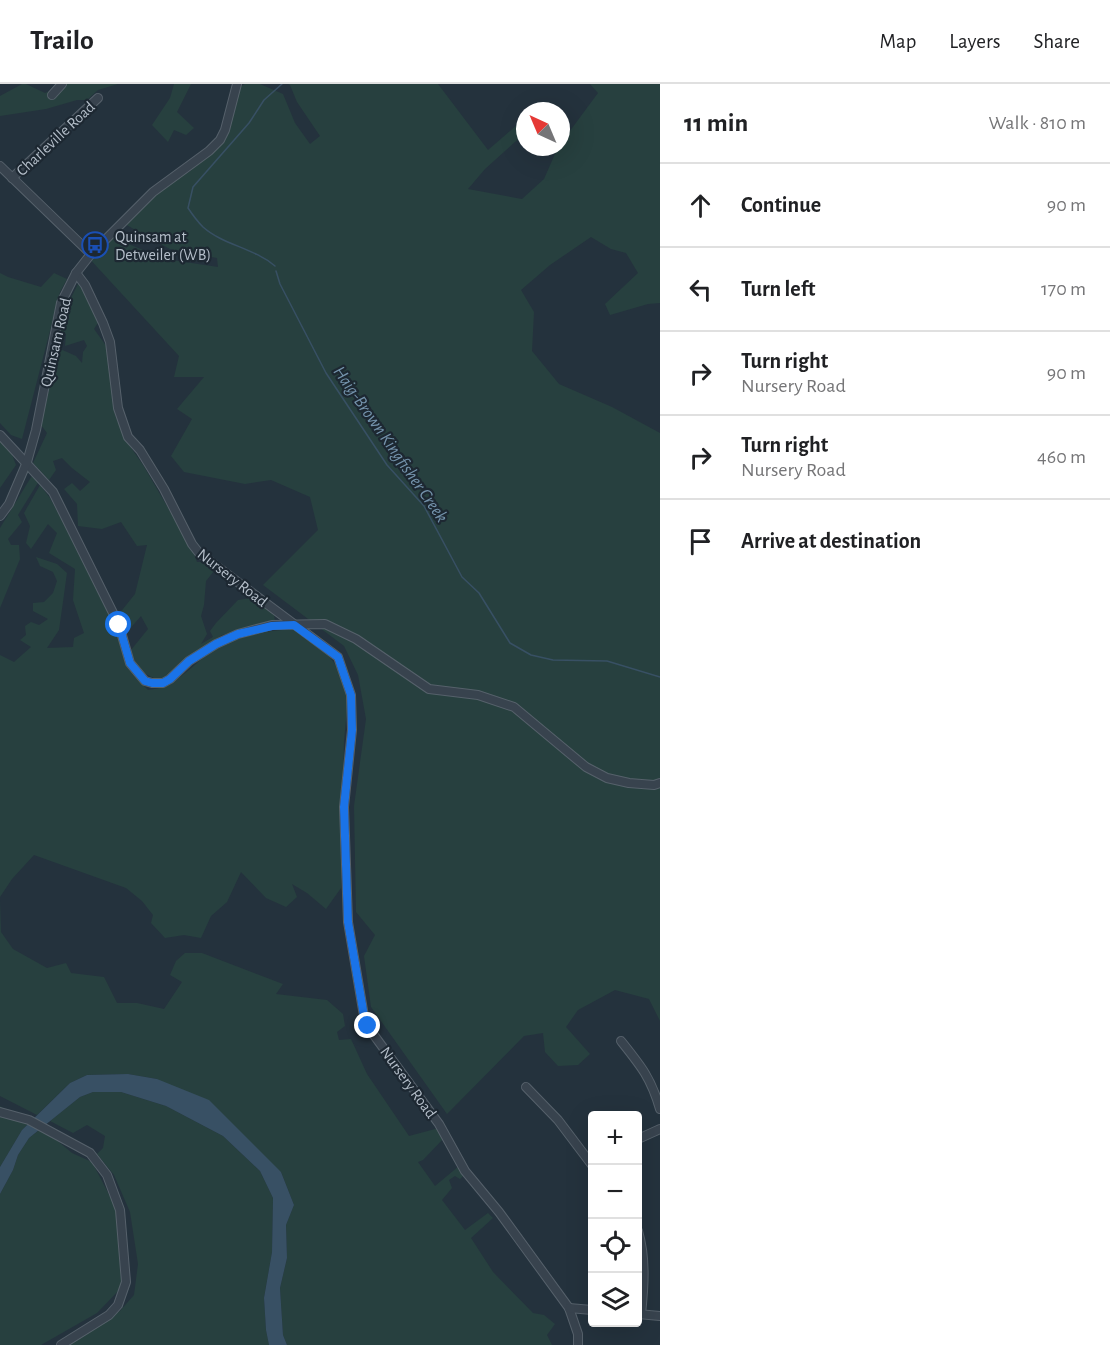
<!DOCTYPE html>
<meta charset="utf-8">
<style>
:root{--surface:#fff;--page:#f6f6f6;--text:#202124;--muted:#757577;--line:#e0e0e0}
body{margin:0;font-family:"Alegreya Sans",sans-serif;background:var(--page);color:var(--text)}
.controls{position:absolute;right:18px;bottom:18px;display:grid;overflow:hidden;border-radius:6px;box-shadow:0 6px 24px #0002}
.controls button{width:54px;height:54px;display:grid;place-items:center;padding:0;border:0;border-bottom:2px solid var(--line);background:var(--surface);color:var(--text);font:30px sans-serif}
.compass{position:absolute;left:516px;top:18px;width:54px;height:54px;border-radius:50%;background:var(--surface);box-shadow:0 6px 24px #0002;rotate:316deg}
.stop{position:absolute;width:18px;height:18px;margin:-14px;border:4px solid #1a73e8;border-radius:50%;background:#fff}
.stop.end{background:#1a73e8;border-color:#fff;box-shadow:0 2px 6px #0008}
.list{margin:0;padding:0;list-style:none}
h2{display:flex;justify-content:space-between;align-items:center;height:78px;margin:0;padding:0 24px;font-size:26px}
h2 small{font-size:20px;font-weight:400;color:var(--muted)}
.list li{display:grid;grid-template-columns:39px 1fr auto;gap:18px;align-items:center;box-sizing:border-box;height:84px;padding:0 24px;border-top:2px solid var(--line)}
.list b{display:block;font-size:22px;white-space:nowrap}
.list p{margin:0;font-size:20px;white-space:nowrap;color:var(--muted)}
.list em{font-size:20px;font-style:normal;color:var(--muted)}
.icon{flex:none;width:33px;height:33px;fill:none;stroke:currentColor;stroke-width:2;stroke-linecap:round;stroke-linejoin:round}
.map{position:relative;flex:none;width:660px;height:1261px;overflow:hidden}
header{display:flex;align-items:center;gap:36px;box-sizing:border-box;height:84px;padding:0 30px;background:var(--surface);border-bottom:2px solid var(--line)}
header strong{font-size:28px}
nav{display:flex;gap:33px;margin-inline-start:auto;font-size:21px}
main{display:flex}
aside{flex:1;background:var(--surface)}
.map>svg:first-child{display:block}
.green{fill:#27403f}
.water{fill:#385064}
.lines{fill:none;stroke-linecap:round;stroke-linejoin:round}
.stream{stroke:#385064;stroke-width:1.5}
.minor-casing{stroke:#56616b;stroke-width:10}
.minor{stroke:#38434e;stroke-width:8}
.route{stroke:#1a73e8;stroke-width:8}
.labels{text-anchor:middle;stroke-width:4.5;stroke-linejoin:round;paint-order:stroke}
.street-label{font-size:16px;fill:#b4bec9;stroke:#1d2832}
.poi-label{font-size:16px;fill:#b4bec9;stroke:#1d2832;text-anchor:start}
.water-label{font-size:18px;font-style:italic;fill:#7493ac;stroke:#1d2832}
</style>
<header>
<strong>Trailo</strong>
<nav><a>Map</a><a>Layers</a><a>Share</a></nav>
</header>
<main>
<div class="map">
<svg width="660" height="1261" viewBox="0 0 660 1261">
<rect width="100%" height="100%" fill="#24323d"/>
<g class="green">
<polygon points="22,0 26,0 45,9 65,0 118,0 98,6 87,16 77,16 46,25 0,32 0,12"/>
<polygon points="174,0 191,0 177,28 194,44 186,51 174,46 168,58 152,41 170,14"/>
<polygon points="245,0 260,0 283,10 295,39 310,60 320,52 297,18 290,1 288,0 438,0 488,66 525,34 525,49 485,85 468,105 522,115 544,95 558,63 561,63 561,59 598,9 590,0 660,0 660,219 648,220 610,231 605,220 638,189 626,169 611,165 591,153 550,181 521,206 534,228 532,267 559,300 612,323 660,349 660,937 649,915 615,906 578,926 566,943 590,970 578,981 558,982 545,968 543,949 524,952 447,1030 371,923 364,872 375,851 356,828 354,722 366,635 358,591 344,562 263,501 318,446 310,413 271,396 245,400 184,388 171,372 192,335 177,325 204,293 174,293 179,272 87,172 109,152 165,175 218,183 217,174 170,165 123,139 156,103 189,88 226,55 240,3"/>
<polygon points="0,189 8,193 41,203 54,189 67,195 60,208 22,355 11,351 0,339"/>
<path d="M 79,198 L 99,237 L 94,245 L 107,263 L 115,331 L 127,358 L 143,381 L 192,465 L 197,478 L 204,478 L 214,487 L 206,497 L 204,521 L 201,532 L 207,550 L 201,560 L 213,553 L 210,547 L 216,539 L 238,516 L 251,514 L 274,530 L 275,538 L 222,551 L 190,572 L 163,596 C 144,593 136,584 131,566 L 148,545 L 141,532 L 127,548 L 119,530 L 135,510 L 147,461 L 137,462 L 121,438 L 102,445 L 78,442 L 77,420 L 64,405 L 72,399 L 80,407 L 90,398 L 72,384 L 62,374 L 53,377 L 56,386 L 49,396 L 33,379 L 47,349 L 41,341 L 58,264 L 76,272 L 82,279 L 83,268 L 87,262 L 84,256 L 65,262 L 66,250 L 60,250 L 69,218 Z"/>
<polygon points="0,355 10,365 16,381 0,404"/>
<polygon points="33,390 39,397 18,431 22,438 8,455 11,461 19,461 20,475 0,524 0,444"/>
<path d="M 40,401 L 50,414 L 69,449 L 117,544 L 126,579 L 141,599 L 148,606 C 177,604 195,577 218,563 C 223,560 230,558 235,556 C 255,549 274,546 295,545 L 329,572 L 337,583 L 348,615 L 344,657 L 341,804 L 326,825 L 307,809 L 292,800 L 297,813 L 286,823 L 266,814 L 241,788 L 227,818 L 211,832 L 201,854 L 184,851 L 165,854 L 151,839 L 153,831 L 142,817 L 126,804 L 34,771 L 12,795 L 0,813 L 0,571 L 14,578 L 31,563 L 20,556 L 26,551 L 25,542 L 31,538 L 39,541 L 48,535 L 33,527 L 33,519 L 44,518 L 53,509 L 57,497 L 53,488 L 40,482 L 36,473 L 57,480 L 67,489 L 59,546 L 47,564 L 73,563 L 74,554 L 84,549 L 73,516 L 75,485 L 49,469 L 57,449 L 48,440 L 31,465 L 26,459 L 30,442 L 24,429 Z"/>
<polygon points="0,816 1,848 13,865 47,884 66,879 71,889 104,893 117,919 137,919 164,925 182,898 170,891 176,877 185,869 202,869 283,900 276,910 327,916 343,930 345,942 337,948 339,956 351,955 367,990 409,1052 439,1044 444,1054 423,1076 418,1078 435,1102 459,1082 465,1090 460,1095 455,1092 449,1096 452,1104 442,1116 465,1146 488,1129 493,1134 471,1154 493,1188 533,1229 544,1231 555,1240 547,1251 552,1261 287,1261 283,1251 280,1204 287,1174 286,1141 294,1121 281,1088 157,995 128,990 87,991 70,999 37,1031 0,1012"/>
<polygon points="93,1008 121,1008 166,1022 223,1052 260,1087 273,1114 272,1168 264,1214 266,1246 269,1261 67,1261 120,1227 134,1211 138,1180 130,1128 114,1091 97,1070 103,1064 105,1052 87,1041 73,1049 50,1037 80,1013"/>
<polygon points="0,1022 28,1040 22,1046 0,1083"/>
<polygon points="42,1044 72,1069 92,1078 115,1122 125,1172 121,1204 97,1229 41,1261 0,1261 0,1110 13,1086 18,1071 29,1054"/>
</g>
<polygon class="water" points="128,990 157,995 209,1016 281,1088 294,1121 286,1141 287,1174 280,1204 283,1251 287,1261 269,1261 266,1246 264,1214 272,1168 273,1114 260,1087 223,1052 166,1022 121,1008 93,1008 80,1013 29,1054 18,1071 13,1086 0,1110 0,1083 22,1046 70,999 87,991"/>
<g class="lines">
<g class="stream">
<path d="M 275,182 C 254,164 223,161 203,143 C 197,137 192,130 188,124 L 193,103 L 249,39 L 264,16 L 282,0"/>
<polyline points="276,187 280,200 326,289 387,381 424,422 462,493 479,509 510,559 531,571 553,576 607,577 660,593"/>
</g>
<g class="minor-casing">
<g id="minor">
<polyline points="52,11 62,0"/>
<polyline points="0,82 91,170"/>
<polyline points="12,94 98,14"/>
<polyline points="76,189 85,201 103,239 110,258 118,324 128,353 140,366 164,405 192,460 199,469 338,573 351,611 352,646 344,723 348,838 364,932 368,943 439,1040 465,1087 499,1128 569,1224 578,1250 578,1261"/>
<polyline points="0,351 53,408 119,541 130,579 145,597 152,599 163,599 170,595 189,577 216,560 238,550 272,541 325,540 356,555 429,605 478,611 514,623 586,683 607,694 629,699 654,701 660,699"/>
<polyline points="0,432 9,420 27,378 36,346 61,219 76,189 91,170 153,108 209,67 220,56 225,46 237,0"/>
<path d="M 621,957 C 641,982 651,994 660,1025"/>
<polyline points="526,1003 558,1036 592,1081"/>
<polyline points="0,1028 29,1036 90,1069 107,1091 120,1126 126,1198 118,1221 109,1231 61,1261"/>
<polyline points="638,1055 660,1045"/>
<path d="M 638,1147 C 646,1174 644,1202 641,1230"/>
<polyline points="569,1224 592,1226"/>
<polyline points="638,1230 660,1232"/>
</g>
</g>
<use href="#minor" class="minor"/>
</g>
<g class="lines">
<polyline class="route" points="119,541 130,579 145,597 152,599 163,599 170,595 189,577 216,560 238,550 272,542 294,541 338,573 351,611 352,646 344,723 348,838 364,932 368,942"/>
</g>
<defs>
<g id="bus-ring" transform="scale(1.35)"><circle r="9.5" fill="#1d2832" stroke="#1a4fb4" stroke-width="1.5"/><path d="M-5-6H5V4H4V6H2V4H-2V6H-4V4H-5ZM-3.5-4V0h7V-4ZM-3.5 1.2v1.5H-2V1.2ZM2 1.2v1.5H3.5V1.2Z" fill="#1a4fb4"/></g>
</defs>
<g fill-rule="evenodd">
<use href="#bus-ring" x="95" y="161"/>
</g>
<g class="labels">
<g class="street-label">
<text transform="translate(55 54) rotate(-43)" y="6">Charleville Road</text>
<text transform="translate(55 258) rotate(-77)" y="6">Quinsam Road</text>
<text transform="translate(233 493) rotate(38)" y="6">Nursery Road</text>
<text transform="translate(409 998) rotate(54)" y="6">Nursery Road</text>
</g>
<g class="poi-label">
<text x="115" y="158">Quinsam at<tspan x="115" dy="18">Detweiler (WB)</tspan></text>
</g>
<g class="water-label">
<text transform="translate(391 360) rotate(55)" y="6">Haig-Brown Kingfisher Creek</text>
</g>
</g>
</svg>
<div class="controls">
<button>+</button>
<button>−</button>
<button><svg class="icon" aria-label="locate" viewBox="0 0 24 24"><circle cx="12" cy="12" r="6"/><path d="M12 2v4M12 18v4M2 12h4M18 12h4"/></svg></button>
<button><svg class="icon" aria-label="layers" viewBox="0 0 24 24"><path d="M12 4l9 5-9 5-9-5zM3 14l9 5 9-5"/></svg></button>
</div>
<svg class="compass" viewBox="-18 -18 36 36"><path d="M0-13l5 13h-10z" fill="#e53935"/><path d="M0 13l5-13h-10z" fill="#757577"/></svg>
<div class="stop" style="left:119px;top:541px"></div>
<div class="stop end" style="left:368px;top:942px"></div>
</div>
<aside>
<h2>11 min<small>Walk · 810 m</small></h2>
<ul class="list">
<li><svg class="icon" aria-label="ahead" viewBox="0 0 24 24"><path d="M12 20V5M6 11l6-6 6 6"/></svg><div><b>Continue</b></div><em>90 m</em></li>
<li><svg class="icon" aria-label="left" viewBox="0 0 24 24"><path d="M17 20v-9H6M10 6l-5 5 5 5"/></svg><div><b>Turn left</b></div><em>170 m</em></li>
<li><svg class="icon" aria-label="right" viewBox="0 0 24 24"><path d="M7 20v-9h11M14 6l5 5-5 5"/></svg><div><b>Turn right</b><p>Nursery Road</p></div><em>90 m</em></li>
<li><svg class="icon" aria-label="right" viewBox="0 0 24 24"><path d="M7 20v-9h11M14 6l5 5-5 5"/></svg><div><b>Turn right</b><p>Nursery Road</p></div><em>460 m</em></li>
<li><svg class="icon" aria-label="arrive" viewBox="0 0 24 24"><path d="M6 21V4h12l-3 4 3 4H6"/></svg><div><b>Arrive at destination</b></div></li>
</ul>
</aside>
</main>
